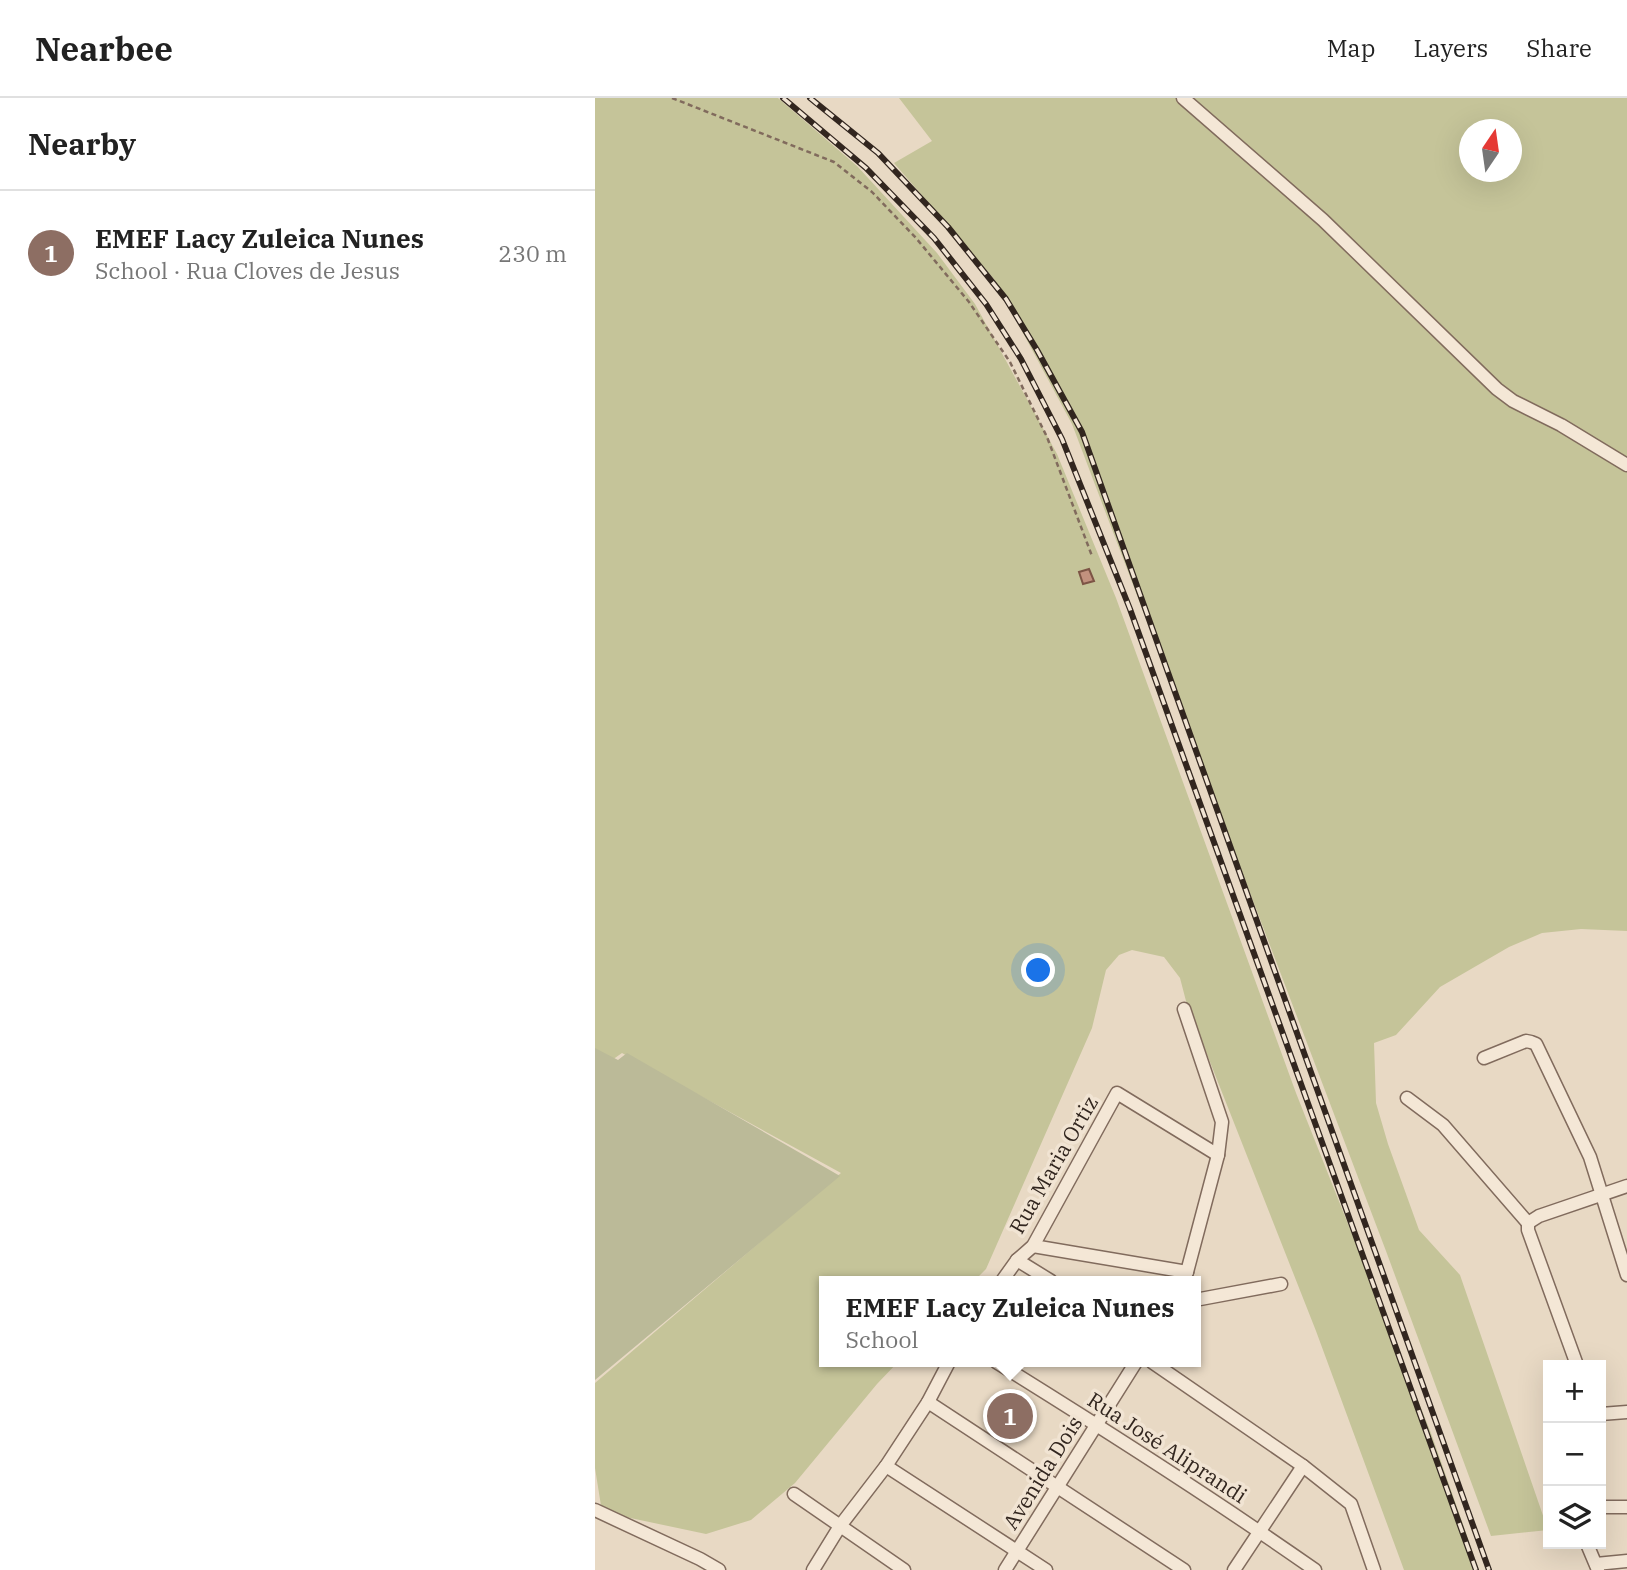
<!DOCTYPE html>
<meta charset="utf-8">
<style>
:root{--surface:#fff;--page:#f6f6f6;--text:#222;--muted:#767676;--line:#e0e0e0;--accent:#0b8043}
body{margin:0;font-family:"IBM Plex Serif",serif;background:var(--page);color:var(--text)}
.controls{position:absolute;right:21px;bottom:21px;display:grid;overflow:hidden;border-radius:0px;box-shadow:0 7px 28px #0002}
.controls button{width:63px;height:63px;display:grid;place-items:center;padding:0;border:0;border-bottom:2px solid var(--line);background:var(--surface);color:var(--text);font:35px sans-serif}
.compass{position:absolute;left:864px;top:21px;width:63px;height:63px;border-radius:50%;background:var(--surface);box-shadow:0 7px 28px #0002;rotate:13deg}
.you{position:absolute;left:444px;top:873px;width:24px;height:24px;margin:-18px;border:5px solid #fff;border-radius:50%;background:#1a73e8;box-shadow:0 0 0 10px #1a73e833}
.badge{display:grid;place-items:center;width:46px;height:46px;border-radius:50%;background:var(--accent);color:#fff;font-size:23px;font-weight:700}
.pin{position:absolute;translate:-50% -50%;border:4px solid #fff;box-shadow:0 2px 7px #0006}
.popup{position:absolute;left:224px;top:1178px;width:382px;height:91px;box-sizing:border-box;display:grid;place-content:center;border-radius:0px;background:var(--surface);filter:drop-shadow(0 2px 5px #0005);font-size:23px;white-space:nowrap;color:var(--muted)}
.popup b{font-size:26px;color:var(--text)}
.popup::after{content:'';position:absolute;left:50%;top:100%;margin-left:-14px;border:14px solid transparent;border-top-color:var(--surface)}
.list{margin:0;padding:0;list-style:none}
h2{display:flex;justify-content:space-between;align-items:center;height:91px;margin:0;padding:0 28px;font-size:30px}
h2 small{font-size:23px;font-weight:400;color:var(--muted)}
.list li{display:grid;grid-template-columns:46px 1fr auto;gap:21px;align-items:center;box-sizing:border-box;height:126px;padding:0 28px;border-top:2px solid var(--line)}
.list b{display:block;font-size:26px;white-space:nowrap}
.list p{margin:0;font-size:23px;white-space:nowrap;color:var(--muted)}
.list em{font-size:23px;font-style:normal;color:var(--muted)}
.icon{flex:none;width:38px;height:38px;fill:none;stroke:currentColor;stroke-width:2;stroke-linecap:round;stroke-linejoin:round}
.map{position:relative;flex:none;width:1032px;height:1472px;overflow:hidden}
header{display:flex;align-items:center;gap:42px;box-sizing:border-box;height:98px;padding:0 35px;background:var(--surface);border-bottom:2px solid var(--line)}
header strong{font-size:33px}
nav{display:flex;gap:38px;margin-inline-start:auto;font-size:24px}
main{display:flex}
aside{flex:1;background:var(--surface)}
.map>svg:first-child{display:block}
.green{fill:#c5c499;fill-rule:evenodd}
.cemetery{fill:#bbba98}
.building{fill:#c2917e;stroke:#7d5445;stroke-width:2}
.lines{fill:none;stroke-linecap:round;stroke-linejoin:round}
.street-casing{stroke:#816b5d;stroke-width:15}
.path{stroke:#816b5d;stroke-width:2.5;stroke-dasharray:5 3.5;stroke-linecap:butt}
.street{stroke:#f4e7d6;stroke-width:12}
.rail-casing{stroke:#32261f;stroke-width:6}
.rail{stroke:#f1e4d3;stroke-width:3.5;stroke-dasharray:10;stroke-linecap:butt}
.labels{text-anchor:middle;stroke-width:7;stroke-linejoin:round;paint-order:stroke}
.street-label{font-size:21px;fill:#32261f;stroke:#f1e4d3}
</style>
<header>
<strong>Nearbee</strong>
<nav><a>Map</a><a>Layers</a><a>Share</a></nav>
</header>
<main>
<aside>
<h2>Nearby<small></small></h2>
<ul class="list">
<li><span class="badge" style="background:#8d6e63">1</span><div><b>EMEF Lacy Zuleica Nunes</b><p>School · Rua Cloves de Jesus</p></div><em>230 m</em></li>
</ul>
</aside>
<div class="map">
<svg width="1032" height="1472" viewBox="0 0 1032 1472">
<rect width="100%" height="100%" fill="#e8d9c4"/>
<g class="green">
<polygon points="0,0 183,0 262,68 342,155 380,206 462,356 521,500 701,995 836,1335 884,1472 809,1472 721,1233 591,903 585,880 569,859 537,852 524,857 511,872 497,930 391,1171 379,1183 230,1183 230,1264 303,1264 282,1286 200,1385 156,1422 111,1436 7,1414 0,1370 0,1285 246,1075 27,955 0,974"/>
<path d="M 304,0 L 1032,0 L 1032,833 L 986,831 L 947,835 L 914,849 L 845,889 L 801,937 L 779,945 L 781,1005 L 793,1046 L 824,1132 L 865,1177 L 953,1432 L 896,1438 L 791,1153 L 477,326 L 399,181 L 299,65 L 337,43 ZM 874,32 L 916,32 L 916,74 L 874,74 Z"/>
</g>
<polygon class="cemetery" points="0,950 23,962 32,955 245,1078 0,1282"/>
<polygon class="building" points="494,471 499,483 488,486 484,474"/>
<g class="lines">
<g class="street-casing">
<g id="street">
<polyline points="588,0 728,122 902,291 918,303 966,327 1032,367"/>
<polyline points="889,960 931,943 936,944 941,946 995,1059 1032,1177"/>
<polyline points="812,1000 848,1027 933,1125"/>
<polyline points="933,1125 933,1132 982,1267"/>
<polyline points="933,1125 944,1118 1032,1088"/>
<polyline points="438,1148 592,1174"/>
<polyline points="422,1162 456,1183"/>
<polyline points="407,1183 422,1162 438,1148 522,995 623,1057"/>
<polyline points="587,1183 592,1174 623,1057 627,1024 589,911"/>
<polyline points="600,1202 686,1186"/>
<path d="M 401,1264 C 509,1331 616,1399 720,1472"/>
<polyline points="557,1264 708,1368 756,1406 779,1472"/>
<polyline points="333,1304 589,1472"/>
<polyline points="1006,1316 1032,1314"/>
<polyline points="291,1368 451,1472"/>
<polyline points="199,1396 309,1472"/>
<polyline points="1006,1409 1032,1409"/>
<polyline points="0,1412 105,1461 124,1472"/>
<polyline points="992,1446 1003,1472"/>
<polyline points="1001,1466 1032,1463"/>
<polyline points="218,1472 245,1428 291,1368 333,1304 354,1264"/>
<polyline points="410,1472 541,1264"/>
<polyline points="639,1472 708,1368"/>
</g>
</g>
<polyline class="path" points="77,0 239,64 277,94 321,140 374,204 415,264 452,339 497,458"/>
<use href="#street" class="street"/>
<g class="rail-casing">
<g id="rail">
<polyline points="188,0 271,70 339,140 391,206 426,261 467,341 535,511 881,1472"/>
<polyline points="215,0 283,55 353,129 411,201 442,252 487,334 894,1472"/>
</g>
</g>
<use href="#rail" class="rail"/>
</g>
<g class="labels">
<g class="street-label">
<text transform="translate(459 1067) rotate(-60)" y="7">Rua Maria Ortiz</text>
<text transform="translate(572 1350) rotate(33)" y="7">Rua José Aliprandi</text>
<text transform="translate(448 1375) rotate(-58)" y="7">Avenida Dois</text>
</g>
</g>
</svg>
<div class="controls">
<button>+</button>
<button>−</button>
<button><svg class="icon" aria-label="layers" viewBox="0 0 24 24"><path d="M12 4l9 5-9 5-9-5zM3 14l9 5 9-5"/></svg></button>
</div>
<svg class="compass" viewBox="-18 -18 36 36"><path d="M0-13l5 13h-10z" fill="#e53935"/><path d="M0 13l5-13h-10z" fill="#767676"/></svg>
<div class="you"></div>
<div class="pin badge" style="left:415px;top:1318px;background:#8d6e63">1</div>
<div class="popup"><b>EMEF Lacy Zuleica Nunes</b>School</div>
</div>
</main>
